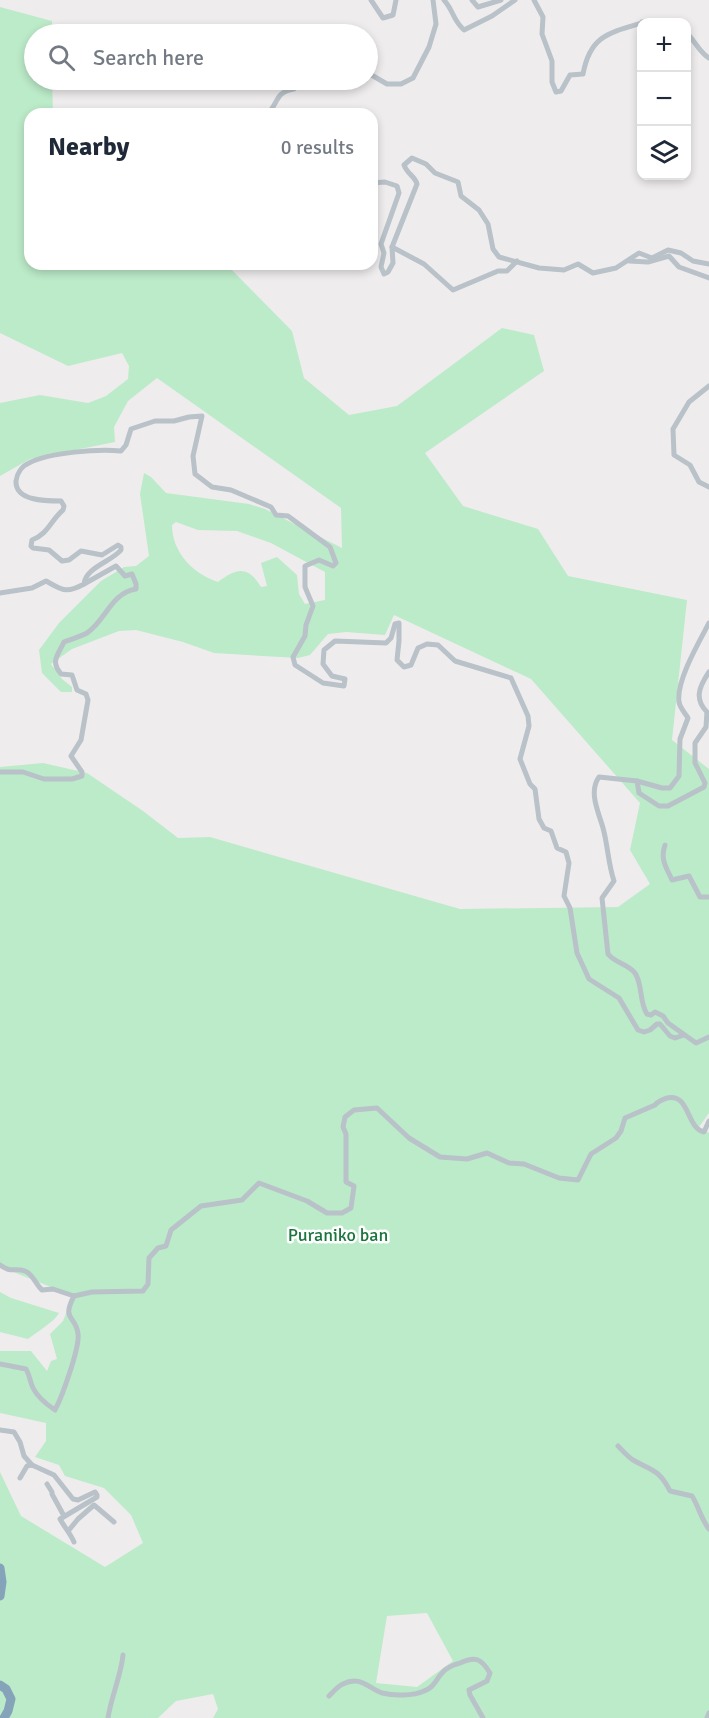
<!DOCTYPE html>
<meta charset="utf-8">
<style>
:root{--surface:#fff;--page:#f2f2f3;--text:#1f2937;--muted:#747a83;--line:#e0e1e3}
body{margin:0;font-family:Signika,sans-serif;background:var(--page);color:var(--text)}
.controls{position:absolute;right:18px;top:18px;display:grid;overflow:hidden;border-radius:12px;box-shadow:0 3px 9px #0003}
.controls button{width:54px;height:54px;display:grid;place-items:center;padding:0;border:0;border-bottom:2px solid var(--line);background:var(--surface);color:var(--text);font:30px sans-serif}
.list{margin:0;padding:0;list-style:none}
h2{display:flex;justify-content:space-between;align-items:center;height:78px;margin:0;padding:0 24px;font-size:26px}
h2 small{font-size:20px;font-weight:400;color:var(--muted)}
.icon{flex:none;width:33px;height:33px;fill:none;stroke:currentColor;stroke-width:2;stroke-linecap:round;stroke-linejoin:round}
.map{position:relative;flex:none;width:709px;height:1718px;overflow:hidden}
.search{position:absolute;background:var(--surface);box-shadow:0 3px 9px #0003;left:24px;top:24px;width:354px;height:66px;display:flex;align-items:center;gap:15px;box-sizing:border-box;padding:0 21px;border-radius:33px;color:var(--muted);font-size:22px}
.panel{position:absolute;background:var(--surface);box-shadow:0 3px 9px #0003;left:24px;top:108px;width:354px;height:162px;border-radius:18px}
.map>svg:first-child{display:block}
.green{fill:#bcebc9;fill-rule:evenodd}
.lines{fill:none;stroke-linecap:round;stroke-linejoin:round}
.street{stroke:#b8c2c8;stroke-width:5}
.highway{stroke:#86a4b9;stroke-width:9}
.labels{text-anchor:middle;stroke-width:5;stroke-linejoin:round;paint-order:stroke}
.park-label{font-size:18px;fill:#1b753e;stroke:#fff}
</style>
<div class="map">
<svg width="709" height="1718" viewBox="0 0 709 1718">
<rect width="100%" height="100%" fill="#efeced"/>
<g class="green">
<path d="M 0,7 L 52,21 L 52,34 L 34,34 L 34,80 L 52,80 L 53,114 L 30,114 L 30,264 L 226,264 L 292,331 L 304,378 L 349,415 L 397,406 L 502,328 L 534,335 L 544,371 L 425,453 L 463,506 L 538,529 L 568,576 L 687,600 L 672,740 L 709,769 L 709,1113 L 699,1127 L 709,1133 L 709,1718 L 213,1718 L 218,1709 L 213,1694 L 176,1701 L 158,1718 L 0,1718 L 0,1472 L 21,1516 L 105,1567 L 143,1543 L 131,1515 L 104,1488 L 65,1476 L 59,1465 L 35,1457 L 46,1441 L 46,1423 L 0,1413 L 0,1351 L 31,1351 L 47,1371 L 51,1361 L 57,1359 L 50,1334 L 63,1321 L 73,1296 L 6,1269 L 0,1264 L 0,767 L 43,763 L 87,773 L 143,811 L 178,838 L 210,837 L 460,909 L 618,907 L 650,884 L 630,850 L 640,803 L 531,679 L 394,615 L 385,635 L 346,632 L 328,634 L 310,655 L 298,658 L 214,653 L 183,642 L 136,630 L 119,631 L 72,649 L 51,664 L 62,679 L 72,687 L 72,692 L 61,692 L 42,673 L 39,650 L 59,623 L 101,581 L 124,567 L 136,566 L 149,556 L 140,494 L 144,473 L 151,477 L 166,493 L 249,504 L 265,509 L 342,548 L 341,508 L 157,378 L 128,401 L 114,427 L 115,442 L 30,459 L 0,476 L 0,403 L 40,395 L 88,403 L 106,396 L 128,379 L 129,366 L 122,353 L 68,366 L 0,333 ZM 176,522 L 198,530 L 237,531 L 271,543 L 325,572 L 325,600 L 305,604 L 299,594 L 297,575 L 277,557 L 261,563 L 267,586 L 261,587 C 248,565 236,568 218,582 C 193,574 172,552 172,525 ZM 427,1613 L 453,1661 L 417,1687 L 376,1683 L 387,1616 Z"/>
<path d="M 0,1292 L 11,1298 L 59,1313 C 54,1322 37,1332 28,1339 L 0,1332 Z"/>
</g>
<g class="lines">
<g class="street">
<polyline points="371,0 383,18 393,15 396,0"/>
<path d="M 444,0 C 454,11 452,19 464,30 L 492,16 L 515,0"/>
<polyline points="472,0 478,7 501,0"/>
<path d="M 534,0 L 543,17 L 542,34 L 552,61 L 552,82 L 556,92 L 561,91 L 570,75 L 583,74 C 590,36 608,33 642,23"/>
<polyline points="642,22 647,21 667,22"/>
<path d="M 686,32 C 695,41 700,53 709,58"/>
<polyline points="368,73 387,84 401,84 413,78 429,47 436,24 433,0"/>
<path d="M 267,114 C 279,104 274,92 294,89 L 300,80"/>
<path d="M 372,183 L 385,182 L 397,186 L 399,193 L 381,244 L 384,253 L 381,267 L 384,274 L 388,272 L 393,263 L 392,247 L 417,184 C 415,176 407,174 404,165 L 412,158 L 426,164 L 435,173 L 458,182 L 461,196 L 479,210 L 488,224 L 493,249 L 499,257 L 539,268 L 564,270 L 578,264 L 593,273 L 616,268 L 639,253 L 652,258 L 668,250 L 681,253 L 693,261 L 709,264"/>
<polyline points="392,247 424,264 453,290 498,271 507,271 517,261"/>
<polyline points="629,261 648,262 669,256 679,267 709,278"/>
<polyline points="709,386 689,402 673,429 674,455 690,465 699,482 709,487"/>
<path d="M 0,593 L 32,588 L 46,581 C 62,590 66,594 84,584 C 86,567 111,562 121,550 L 121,547 L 118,545 L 102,555 L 81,551 L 69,560 L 62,561 L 49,550 L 33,548 L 31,546 L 32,540 C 48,534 51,520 63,510 L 64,506 L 61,501 C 46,501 15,501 16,481 C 17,473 22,466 29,463 C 50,452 98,449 121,451 L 126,445 L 131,429 L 155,421 L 174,421 L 189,417 L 202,416 L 193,456 L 195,474 L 212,487 L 231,490 L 271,507 L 276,515 L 288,516 L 330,547 L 336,563 L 333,566 L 319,560 L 305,566 L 305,587 L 313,606 L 306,625 L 305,636 L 293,657 L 295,665 L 323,683 L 344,686 L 345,679 L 332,676 L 323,664 L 324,650 L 335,641 L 386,643 L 391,638 L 395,624 L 399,623 L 399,641 L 397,660 L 404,667 L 411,665 L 418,648 L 427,644 L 438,645 L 455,661 L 511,678 L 528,716 L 529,726 L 520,759 L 530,784 L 535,789 L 539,819 L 544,828 L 551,831 L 557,848 L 566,852 L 569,863 L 564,896 L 570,908 L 577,953 L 589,979 L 619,998 L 638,1030 L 644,1032 L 650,1030 L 657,1024 L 660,1024 L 670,1036 L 675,1038 L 684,1035"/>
<path d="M 709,623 C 699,642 676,681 679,702 C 680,708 685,713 688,718 L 680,739 L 679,776 L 670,788 L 662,788 L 637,781 L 599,777 C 588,792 599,813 603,828 C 608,846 608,863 614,881 L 602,898 L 608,954 C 615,963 628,964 635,973 C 643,985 639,1002 647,1014 L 651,1015 L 655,1012 L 663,1016 L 668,1023 L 696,1043 L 709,1037"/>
<path d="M 0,772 L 23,772 L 44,779 L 72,779 L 82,776 L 82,772 L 71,756 L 81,740 L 88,700 L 86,694 L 77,690 L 72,675 L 61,674 C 50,661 58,655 64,642 C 71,639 80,637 87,633 C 106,620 111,593 136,589 L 136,584 L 132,574 L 125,576 L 116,566 L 84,584"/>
<path d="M 637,781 L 639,793 L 659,806 L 668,806 L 704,787 L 705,783 L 695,763 L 695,743 L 706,727 L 707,712 C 694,699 699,687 709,672"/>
<path d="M 665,845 C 660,859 666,867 672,880 L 689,876 L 700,897 L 709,897"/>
<path d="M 0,1265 C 13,1274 14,1267 25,1271 C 33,1274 36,1285 42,1290 L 53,1289 L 74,1296"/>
<path d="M 74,1296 L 92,1292 L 143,1291 L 148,1284 L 149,1258 L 158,1248 L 166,1246 L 171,1230 L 201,1206 L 242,1200 L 259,1183 L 307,1201 L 327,1213 L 342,1213 L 351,1208 L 354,1186 L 346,1182 L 346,1134 L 343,1127 L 345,1117 L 354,1110 L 377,1108 L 409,1138 L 440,1157 L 467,1159 L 487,1153 L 509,1163 L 524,1164 L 559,1178 L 578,1180 L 591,1154 L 616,1138 L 621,1131 L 625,1118 L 655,1105 C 658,1101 662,1100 667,1098 C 690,1093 686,1128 704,1132 L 709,1121"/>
<path d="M 0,1364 L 26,1369 C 30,1376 30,1382 33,1388 C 38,1398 46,1404 55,1410 C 62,1397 80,1347 78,1334 C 76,1315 61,1321 74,1296"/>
<path d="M 0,1430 L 14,1432 L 20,1442 L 24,1456 L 32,1465 L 54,1475 L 73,1499 L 78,1500 L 95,1492 L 97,1495 L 97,1497 L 60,1519 C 65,1528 70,1533 74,1542"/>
<path d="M 618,1446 C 622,1450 627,1456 633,1460 C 652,1471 659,1469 670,1491 L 692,1496 C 699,1507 701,1519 709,1529"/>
<polyline points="20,1478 27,1466 32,1465"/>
<polyline points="47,1484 52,1492 52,1494 64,1516"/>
<polyline points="69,1530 78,1519 94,1505 114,1522"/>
<path d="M 329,1696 C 333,1692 338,1686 343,1684 C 360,1675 368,1688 382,1693 C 394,1696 413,1696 424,1691 C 434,1688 436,1679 443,1672 C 447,1667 454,1665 460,1663 C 475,1656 481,1658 490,1673 L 487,1681 L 469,1690 L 470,1695 L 483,1718"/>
<path d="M 108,1718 C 111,1697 121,1676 123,1655"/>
<polyline points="707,1718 709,1713"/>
</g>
<g class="highway">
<polyline points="0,1568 2,1582 0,1596"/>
<polyline points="0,1685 6,1689 11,1699 8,1711 4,1718"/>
</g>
</g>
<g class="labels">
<g class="park-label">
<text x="338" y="1241">Puraniko ban</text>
</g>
</g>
</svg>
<div class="controls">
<button>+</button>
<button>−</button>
<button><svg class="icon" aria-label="layers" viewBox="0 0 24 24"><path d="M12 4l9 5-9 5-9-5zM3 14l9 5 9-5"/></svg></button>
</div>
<div class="search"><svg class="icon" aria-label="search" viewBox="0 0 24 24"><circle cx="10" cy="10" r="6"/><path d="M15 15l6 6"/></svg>Search here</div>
<section class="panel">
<h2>Nearby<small>0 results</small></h2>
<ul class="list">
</ul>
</section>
</div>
